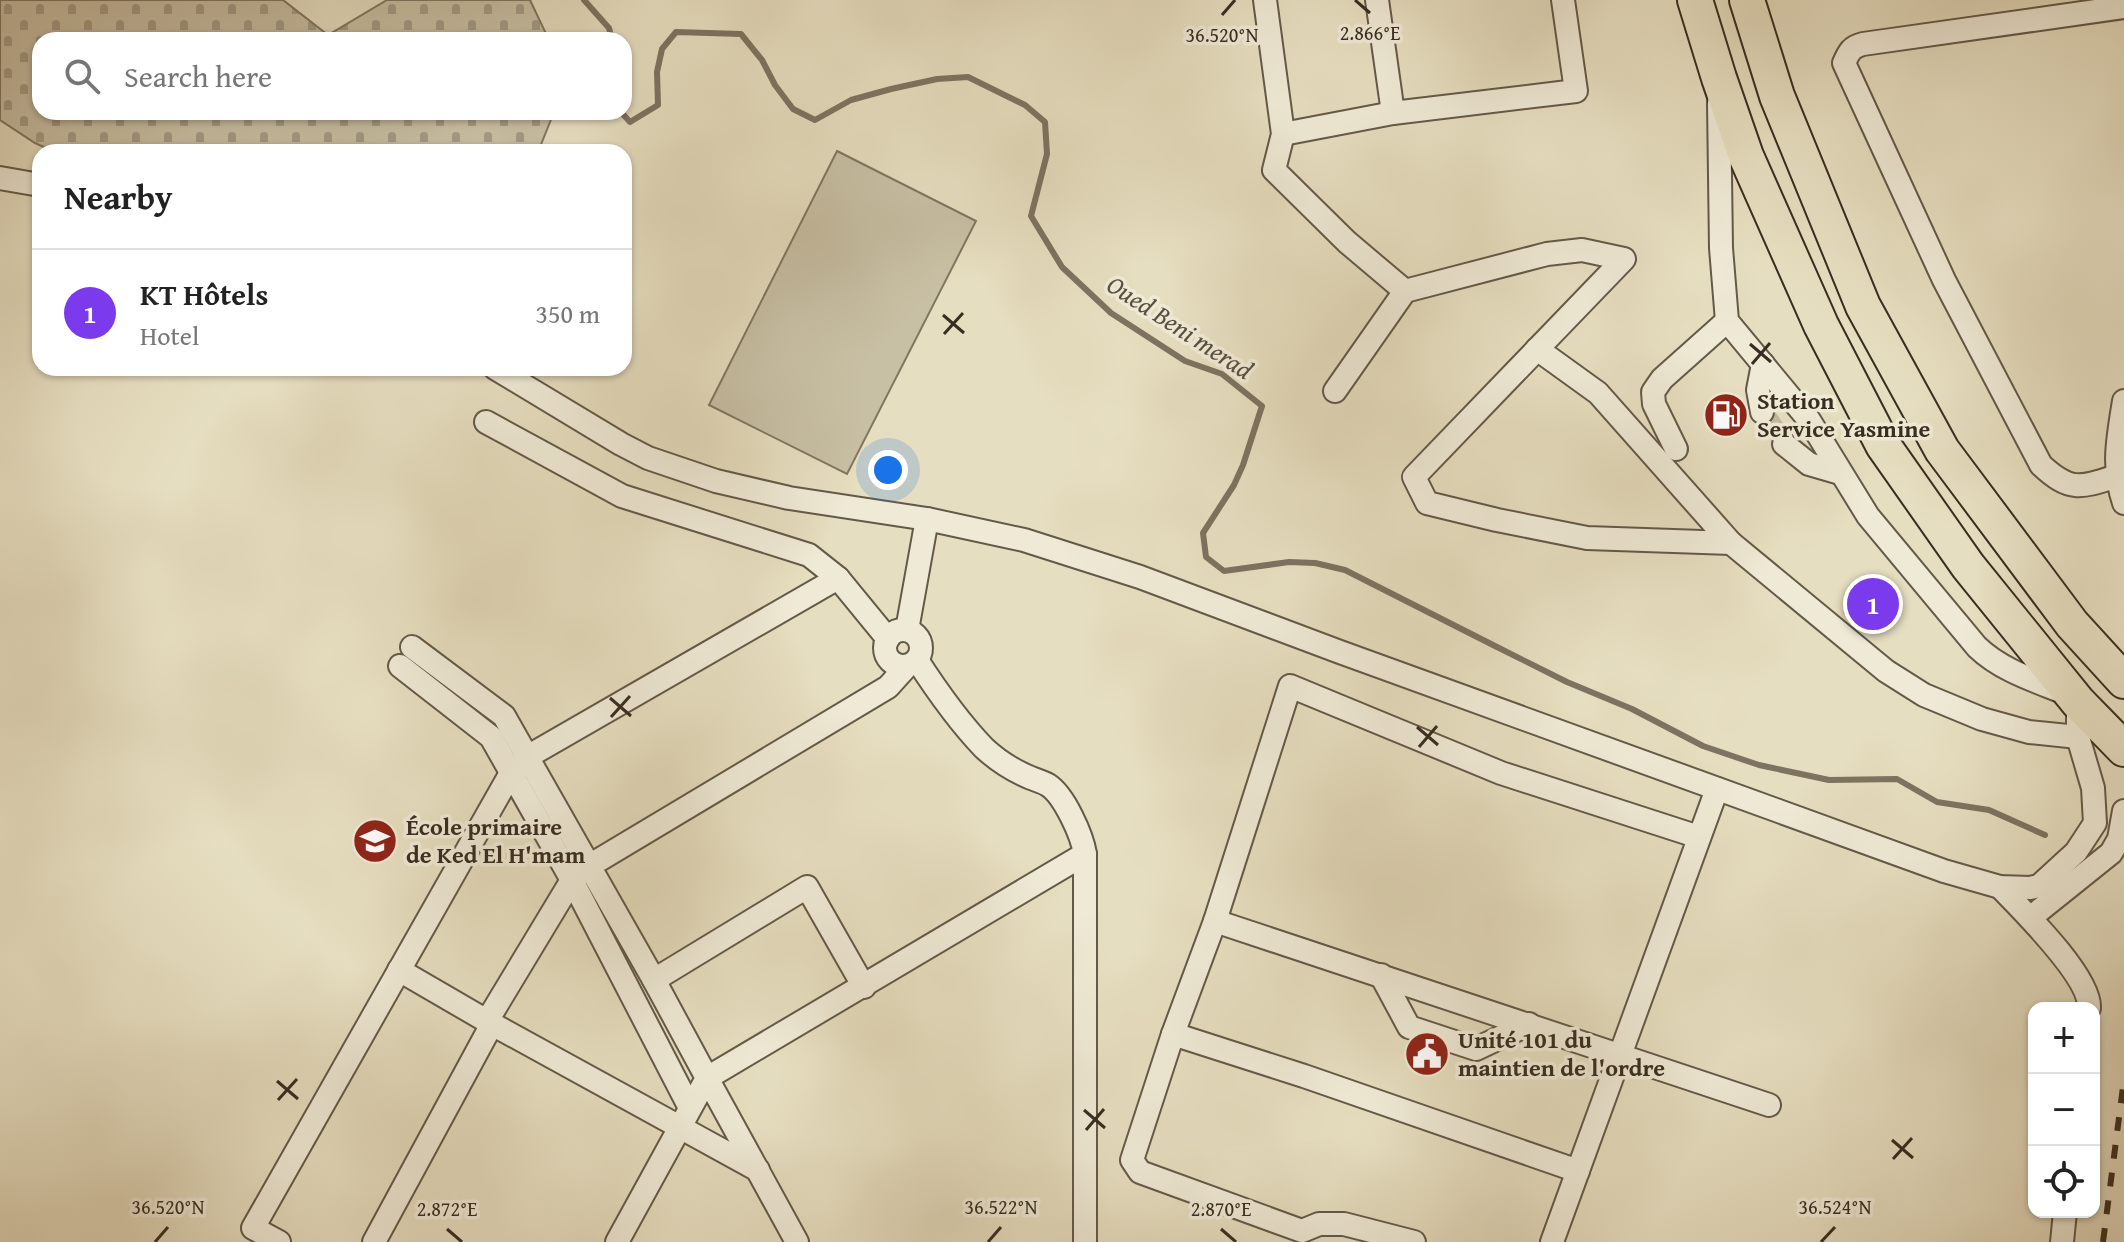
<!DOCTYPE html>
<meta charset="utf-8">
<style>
:root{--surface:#fff;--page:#f2f2f2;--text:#222;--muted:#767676;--line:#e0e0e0;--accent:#7c3aed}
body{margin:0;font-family:"Gentium Book Plus",serif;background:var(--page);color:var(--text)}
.controls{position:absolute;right:24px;bottom:24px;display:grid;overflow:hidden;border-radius:16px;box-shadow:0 2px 6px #0004}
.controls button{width:72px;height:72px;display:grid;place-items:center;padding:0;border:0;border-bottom:2px solid var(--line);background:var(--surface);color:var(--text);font:40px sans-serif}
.you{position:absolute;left:888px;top:470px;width:28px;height:28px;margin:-20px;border:6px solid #fff;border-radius:50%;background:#1a73e8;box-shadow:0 0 0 12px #1a73e833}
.badge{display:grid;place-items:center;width:52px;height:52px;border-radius:50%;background:var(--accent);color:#fff;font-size:26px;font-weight:700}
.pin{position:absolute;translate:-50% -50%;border:4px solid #fff;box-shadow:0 2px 8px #0006}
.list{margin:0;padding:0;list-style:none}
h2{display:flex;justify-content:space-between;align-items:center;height:104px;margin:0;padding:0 32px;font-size:34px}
h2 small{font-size:26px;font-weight:400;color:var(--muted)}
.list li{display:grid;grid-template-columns:52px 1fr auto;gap:24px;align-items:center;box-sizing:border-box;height:128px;padding:0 32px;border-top:2px solid var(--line)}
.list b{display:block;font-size:30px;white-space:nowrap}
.list p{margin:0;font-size:26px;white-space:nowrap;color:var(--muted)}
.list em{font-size:26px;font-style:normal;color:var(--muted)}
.icon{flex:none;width:44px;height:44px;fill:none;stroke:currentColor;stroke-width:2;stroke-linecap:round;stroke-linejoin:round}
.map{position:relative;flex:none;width:2124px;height:1242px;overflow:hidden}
.search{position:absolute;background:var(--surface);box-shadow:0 2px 6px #0004;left:32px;top:32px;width:600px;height:88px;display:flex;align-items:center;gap:20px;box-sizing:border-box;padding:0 28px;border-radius:24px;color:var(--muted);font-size:30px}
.panel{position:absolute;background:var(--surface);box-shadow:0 2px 6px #0004;left:32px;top:144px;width:600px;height:232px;border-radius:24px}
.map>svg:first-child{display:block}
.cemetery{fill:url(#cemetery-stones);stroke:#807662;stroke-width:2}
.pitch{fill:#c8c0a5;stroke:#807662;stroke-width:2}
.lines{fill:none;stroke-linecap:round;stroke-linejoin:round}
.stream{stroke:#7d7360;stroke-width:6}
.minor-tunnel{stroke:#c3bba0;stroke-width:22;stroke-dasharray:22 11;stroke-linecap:butt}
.minor-casing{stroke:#645948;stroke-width:26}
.highway-casing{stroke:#382d20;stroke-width:38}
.minor{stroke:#efead6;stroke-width:22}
.highway{stroke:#e6dec0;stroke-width:34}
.rail{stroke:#382d20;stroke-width:6;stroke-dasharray:14 14;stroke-linecap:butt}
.ticks{fill:none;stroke:#382d20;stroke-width:3}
.labels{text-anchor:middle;stroke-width:7;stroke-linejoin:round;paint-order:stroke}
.poi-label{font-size:24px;font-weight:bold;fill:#382d20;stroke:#efead6;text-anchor:start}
.water-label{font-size:26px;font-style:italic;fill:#5a5040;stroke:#efead6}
.ticks-label{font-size:20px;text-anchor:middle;fill:#382d20;stroke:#efead6;stroke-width:7;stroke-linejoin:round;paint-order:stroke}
</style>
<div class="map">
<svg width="2124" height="1242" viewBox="0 0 2124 1242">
<defs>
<pattern id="cemetery-stones" width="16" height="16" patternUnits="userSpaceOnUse" patternTransform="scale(2)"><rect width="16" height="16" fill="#c8c0a5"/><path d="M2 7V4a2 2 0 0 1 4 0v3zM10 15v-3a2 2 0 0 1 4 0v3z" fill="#a39c86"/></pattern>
</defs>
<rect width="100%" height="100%" fill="#e6dec0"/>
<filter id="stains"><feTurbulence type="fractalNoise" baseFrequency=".0025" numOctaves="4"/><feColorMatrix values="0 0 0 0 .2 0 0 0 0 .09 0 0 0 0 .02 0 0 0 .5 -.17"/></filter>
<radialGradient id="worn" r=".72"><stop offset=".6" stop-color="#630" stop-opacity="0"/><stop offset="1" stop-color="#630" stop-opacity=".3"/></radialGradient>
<polygon class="cemetery" points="0,0 283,0 328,35 387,0 530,0 549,40 40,40 40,112 554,112 538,152 55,152 35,143 0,120"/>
<polygon class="pitch" points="837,151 976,221 847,474 709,405"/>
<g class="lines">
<g class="stream">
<polyline points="584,0 609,28 612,40"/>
<polyline points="621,112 630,122 658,105 657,72 662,49 676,32 741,34 762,60 775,85 793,109 815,120 851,100 891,89 937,79 968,77 1025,105 1045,122 1047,154 1031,216 1062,267 1111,313 1185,361 1222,374 1262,406 1243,465 1234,485 1203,533 1206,557 1224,571 1289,562 1315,563 1345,570 1495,646 1567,682 1632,709 1703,746 1759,765 1829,780 1897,779 1937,802 1989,810 2045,835"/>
</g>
<polyline class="minor-tunnel" points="1762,412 1784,444"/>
<g class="minor-casing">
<g id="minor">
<polyline points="1265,0 1283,134 1274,170 1347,242 1405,291"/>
<polyline points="1377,0 1393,113"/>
<path d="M 1719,103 L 1721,248 L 1727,321 L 1809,420 L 1868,516 L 1977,647 C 2002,671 2036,681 2068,694"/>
<polyline points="1283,134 1393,113 1576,91 1563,0"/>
<polyline points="0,178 40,185"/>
<polyline points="1537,349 1598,393 1731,543 1886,671 1924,695 1982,719 2029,732 2078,737"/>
<polyline points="495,368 621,444 648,458 716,481 789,498 927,519 1024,540 1140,577 1340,652 1944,871 2000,887 2030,888 2039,886 2076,852 2095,823 2093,788 2078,737 2078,702"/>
<polyline points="1335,391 1405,291 1547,254 1582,250 1624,259 1414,477 1427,503 1497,520 1587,538 1731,543"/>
<path d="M 2124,401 C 2118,438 2112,467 2124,503"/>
<polyline points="1762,412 1758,390 1763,364"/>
<polyline points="486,422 622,496 809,555 838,578 888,639"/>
<polyline points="1784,444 1809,464 1840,473"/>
<polyline points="1676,449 1654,404 1653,392 1662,379 1727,321"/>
<path d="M 2117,476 C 2080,488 2070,492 2041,465 L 1944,280 L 1844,63 C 1849,52 1851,47 1863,44 L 2124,7"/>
<circle cx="903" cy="648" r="18"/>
<polyline points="907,630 927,519"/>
<polyline points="412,647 504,716 654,980 707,1078 617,1242"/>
<path d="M 917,660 C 937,691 958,721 984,748 C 998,761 1014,771 1031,778 C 1036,780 1043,782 1048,785 C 1064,795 1082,835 1085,854 L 1085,1242"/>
<polyline points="400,666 491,737 572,880 690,1108"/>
<path d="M 2000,887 C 2022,910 2091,977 2089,1008"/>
<polyline points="2030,918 2111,853 2119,839 2124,811"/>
<polyline points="1215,921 1769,1105"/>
<polyline points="399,970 492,1024 758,1170"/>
<polyline points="1381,975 1409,1027 1476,1049 1529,1024"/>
<polyline points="654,980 807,887 864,987"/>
<polyline points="487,1021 572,880 589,866 888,687 907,666"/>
<polyline points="1173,1034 1304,1076 1578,1171"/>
<polyline points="279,1242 253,1228 511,773 527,757 838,578"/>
<polyline points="374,1242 492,1024"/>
<polyline points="797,1242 707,1078 1085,854"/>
<polyline points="1414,1242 1344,1224 1319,1224 1302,1231 1140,1172 1132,1160 1173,1034 1215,921 1290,686 1501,773 1699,837"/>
<polyline points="1552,1242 1717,789"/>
<polyline points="2062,1242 2065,1212"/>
</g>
</g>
<g class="highway-casing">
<g id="highway">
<polyline points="1695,0 1719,78 1746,156 1821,325 1883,445 1968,566 2078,702 2124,749"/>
<polyline points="1747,0 1777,96 1863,306 1942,450 2072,624 2124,681"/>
</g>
</g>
<use href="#minor" class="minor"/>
<use href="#highway" class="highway"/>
<polyline class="rail" points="2103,1242 2124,1079"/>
</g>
<path class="ticks" d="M 1355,0 L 1370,13M 1222,15 L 1235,0M 943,315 L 964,333M 944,334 L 963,313M 1750,344 L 1771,362M 1752,364 L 1770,343M 610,698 L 631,716M 611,717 L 630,696M 1417,727 L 1438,745M 1419,747 L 1437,726M 277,1081 L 298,1099M 278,1100 L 297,1079M 1084,1110 L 1105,1128M 1086,1130 L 1104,1109M 1892,1140 L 1913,1158M 1893,1159 L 1912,1138M 447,1229 L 462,1242M 1221,1229 L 1236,1242M 155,1242 L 168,1227M 988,1242 L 1001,1227M 1821,1242 L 1835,1227"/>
<defs>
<g id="fuel-disc" transform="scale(2.3)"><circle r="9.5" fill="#8f2418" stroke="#efead6"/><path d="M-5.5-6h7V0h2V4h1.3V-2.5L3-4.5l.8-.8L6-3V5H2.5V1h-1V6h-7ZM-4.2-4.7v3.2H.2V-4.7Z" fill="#fff"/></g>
<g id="school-disc" transform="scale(2.3)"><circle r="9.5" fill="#8f2418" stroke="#efead6"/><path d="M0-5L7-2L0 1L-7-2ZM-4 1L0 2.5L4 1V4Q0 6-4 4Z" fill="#fff"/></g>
<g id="civic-disc" transform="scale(2.3)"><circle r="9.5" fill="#8f2418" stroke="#efead6"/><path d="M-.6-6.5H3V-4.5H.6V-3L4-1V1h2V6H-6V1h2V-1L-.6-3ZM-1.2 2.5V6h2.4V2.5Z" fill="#fff"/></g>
</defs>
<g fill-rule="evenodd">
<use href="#fuel-disc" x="1726" y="415"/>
<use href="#school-disc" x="375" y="841"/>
<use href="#civic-disc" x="1427" y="1054"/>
</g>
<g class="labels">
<g class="poi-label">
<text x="1757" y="409">Station<tspan x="1757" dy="28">Service Yasmine</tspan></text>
<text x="406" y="835">École primaire<tspan x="406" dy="28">de Ked El H'mam</tspan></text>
<text x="1458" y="1048">Unité 101 du<tspan x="1458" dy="28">maintien de l'ordre</tspan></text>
</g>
<g class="water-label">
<text transform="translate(1180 327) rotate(33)" y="9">Oued Beni merad</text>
</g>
</g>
<g class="ticks-label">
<text x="1370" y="40">2.866°E</text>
<text x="1222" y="42">36.520°N</text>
<text x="168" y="1214">36.520°N</text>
<text x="1001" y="1214">36.522°N</text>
<text x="1835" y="1214">36.524°N</text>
<text x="447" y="1216">2.872°E</text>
<text x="1221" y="1216">2.870°E</text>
</g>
<rect width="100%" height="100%" filter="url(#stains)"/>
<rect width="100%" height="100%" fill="url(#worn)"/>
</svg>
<div class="controls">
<button>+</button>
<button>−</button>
<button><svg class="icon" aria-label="locate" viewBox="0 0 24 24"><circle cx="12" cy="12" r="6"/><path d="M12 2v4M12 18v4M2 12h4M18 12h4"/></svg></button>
</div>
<div class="you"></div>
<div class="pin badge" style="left:1873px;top:604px">1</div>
<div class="search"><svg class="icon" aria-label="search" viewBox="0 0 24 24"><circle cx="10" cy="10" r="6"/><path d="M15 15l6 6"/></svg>Search here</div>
<section class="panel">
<h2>Nearby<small></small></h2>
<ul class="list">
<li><span class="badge">1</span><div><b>KT Hôtels</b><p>Hotel</p></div><em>350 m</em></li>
</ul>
</section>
</div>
